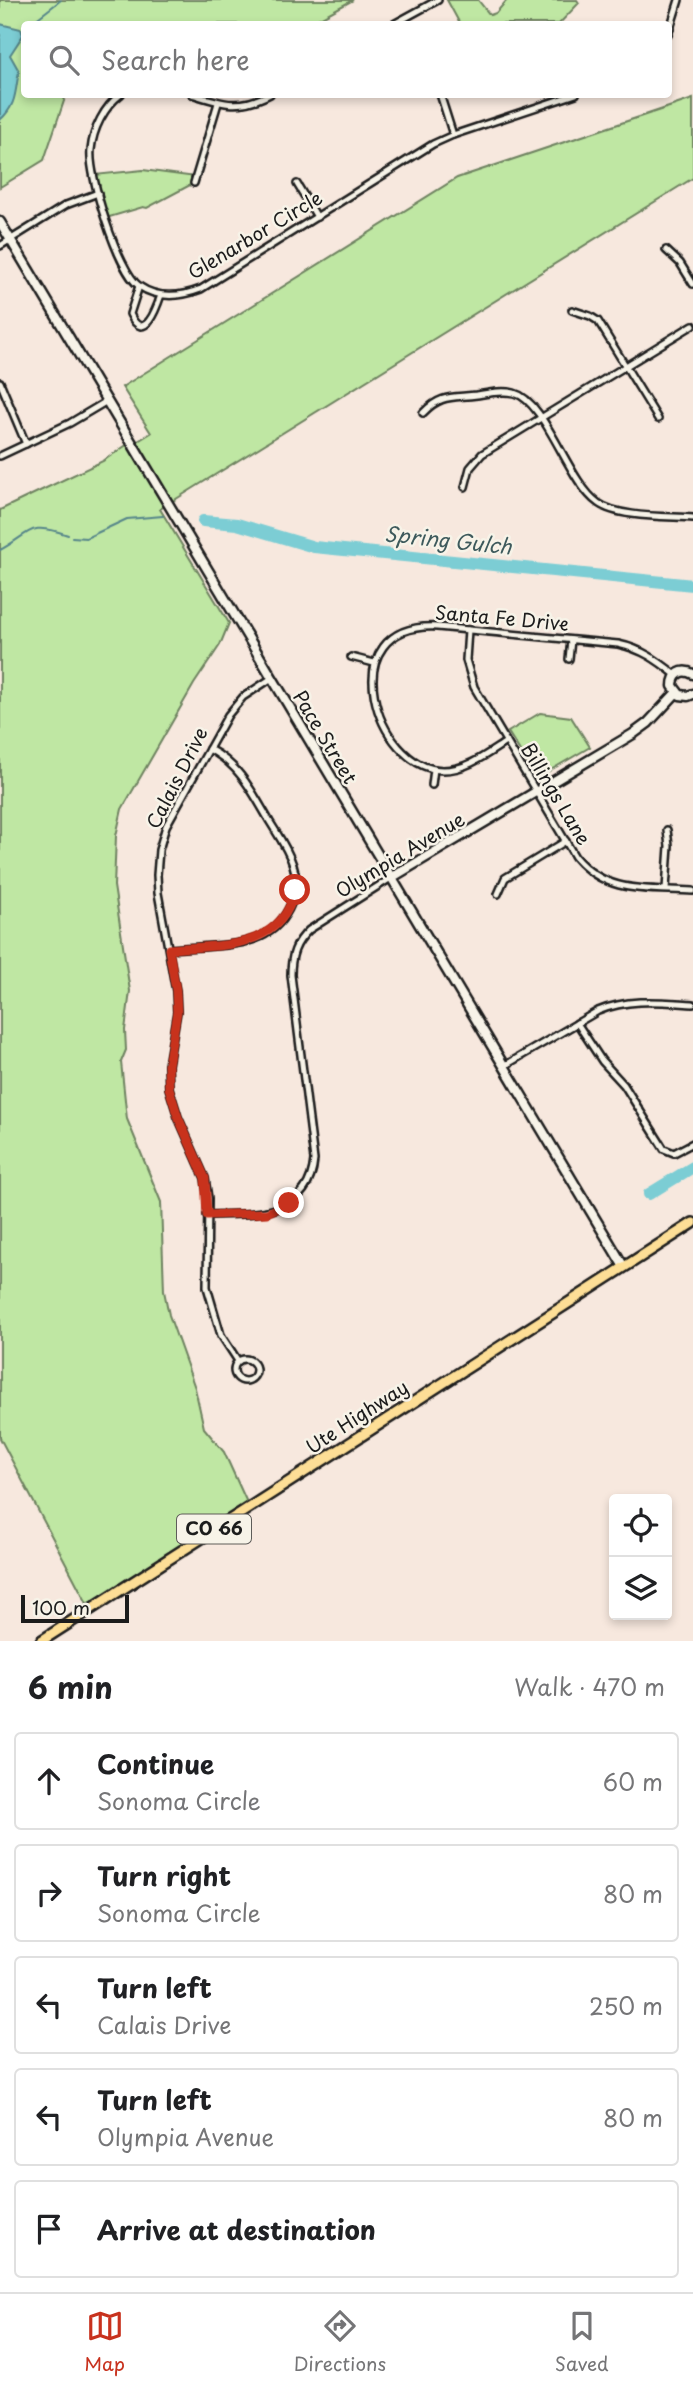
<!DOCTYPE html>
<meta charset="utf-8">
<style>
:root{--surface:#fff;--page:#f6f6f6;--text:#202124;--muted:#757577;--line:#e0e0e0;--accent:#c8321e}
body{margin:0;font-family:"Playpen Sans",sans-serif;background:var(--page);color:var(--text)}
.controls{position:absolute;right:21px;bottom:21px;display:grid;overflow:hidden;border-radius:7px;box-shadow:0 4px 10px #0003}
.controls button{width:63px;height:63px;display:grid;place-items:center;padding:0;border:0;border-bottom:2px solid var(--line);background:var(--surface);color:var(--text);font:35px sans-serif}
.scale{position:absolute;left:21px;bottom:18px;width:108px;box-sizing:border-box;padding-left:7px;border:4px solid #1c1c1c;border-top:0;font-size:19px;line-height:24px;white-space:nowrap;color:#1c1c1c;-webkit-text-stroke:5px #f7f3e8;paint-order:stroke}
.stop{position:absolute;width:21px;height:21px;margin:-16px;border:5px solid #c8321e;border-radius:50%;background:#fff}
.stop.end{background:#c8321e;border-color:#fff;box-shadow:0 2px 7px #0008}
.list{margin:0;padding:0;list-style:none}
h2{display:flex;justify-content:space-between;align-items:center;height:91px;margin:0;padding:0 28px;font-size:30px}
h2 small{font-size:23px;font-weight:400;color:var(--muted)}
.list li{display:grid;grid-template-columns:46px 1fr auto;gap:21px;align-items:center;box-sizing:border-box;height:98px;margin:0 14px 14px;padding:0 14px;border:2px solid var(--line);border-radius:7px}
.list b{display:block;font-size:26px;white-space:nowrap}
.list p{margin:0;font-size:23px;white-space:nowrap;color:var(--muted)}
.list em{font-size:23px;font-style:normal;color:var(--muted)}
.icon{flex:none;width:38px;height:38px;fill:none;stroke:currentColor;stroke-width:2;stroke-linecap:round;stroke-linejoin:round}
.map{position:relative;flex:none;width:693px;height:1641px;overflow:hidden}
.search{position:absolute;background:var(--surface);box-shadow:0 4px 10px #0003;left:21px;right:21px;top:21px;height:77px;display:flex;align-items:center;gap:18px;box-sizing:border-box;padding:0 24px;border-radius:7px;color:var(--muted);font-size:26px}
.sheet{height:651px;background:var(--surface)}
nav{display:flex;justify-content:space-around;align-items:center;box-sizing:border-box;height:98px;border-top:2px solid var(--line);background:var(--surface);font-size:19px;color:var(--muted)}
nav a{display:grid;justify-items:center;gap:4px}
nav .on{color:var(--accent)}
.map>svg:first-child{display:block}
.green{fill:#bfe7a3;stroke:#6e8260;stroke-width:2}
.water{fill:#7ccdd4;stroke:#56868a;stroke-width:2}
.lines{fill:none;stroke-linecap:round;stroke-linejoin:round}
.stream{stroke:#56868a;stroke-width:2}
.river{stroke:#7ccdd4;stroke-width:12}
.street-casing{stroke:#1c1c1c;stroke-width:10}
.secondary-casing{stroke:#1c1c1c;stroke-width:13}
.primary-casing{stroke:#1c1c1c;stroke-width:14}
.street{stroke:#f7f3e8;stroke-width:5}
.secondary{stroke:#f7f3e8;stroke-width:8}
.primary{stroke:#fdde96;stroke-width:9}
.route{stroke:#c8321e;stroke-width:9}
.labels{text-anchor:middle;stroke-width:5;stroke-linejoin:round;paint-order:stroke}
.shield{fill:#f7f3e8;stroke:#5e5c59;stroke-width:2}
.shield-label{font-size:18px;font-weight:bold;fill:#1c1c1c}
.street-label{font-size:19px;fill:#1c1c1c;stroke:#f7f3e8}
.water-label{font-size:21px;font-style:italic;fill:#3e5a5c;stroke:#f7f3e8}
</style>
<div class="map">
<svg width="693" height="1641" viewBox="0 0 693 1641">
<rect width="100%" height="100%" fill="#f7e8de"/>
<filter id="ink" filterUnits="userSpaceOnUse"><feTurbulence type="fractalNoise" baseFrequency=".0143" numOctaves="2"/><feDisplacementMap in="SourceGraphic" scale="14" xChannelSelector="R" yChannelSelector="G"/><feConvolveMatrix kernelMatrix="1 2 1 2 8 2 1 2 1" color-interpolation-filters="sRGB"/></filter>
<g filter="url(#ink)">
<g class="green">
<polygon points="0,0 353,0 309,24 24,24 24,94 66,95 44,160 0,187"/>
<polygon points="447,0 478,0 490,15 496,13 507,0 577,0 579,3 559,24 460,24"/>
<polygon points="693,99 693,178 160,509 229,623 220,645 194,684 122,809 116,836 114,886 130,991 125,1030 126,1050 121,1062 127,1119 161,1202 164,1291 169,1315 195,1388 204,1428 224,1452 249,1507 90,1609 0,1438 0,510 103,461 131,442 133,444 151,433 122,387 457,178"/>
<polygon points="143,170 196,177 194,183 147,208 143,207 106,218 94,175"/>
<polygon points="540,713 571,717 590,747 537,778 508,732"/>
</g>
<path class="water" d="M 0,24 L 21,29 L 23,35 L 10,55 L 19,71 C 15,91 17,105 0,120 Z"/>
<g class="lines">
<g class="stream">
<polyline points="30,24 61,0"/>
<polyline points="72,537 86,538 127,519 163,516"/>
<path d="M 0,550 C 33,532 28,521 68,535"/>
</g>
<g class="river">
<polyline points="203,521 237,524 314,547 693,585"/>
<polyline points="649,1194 693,1167"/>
</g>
<g class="street-casing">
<g id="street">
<polyline points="394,24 438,0"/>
<polyline points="668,35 679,0"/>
<path d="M 121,94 C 104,107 93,129 91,150 C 88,175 118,271 139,286 C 158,299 180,297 201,289 L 433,144 L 453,135 L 576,94"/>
<path d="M 192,94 C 223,104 239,110 270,94"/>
<polyline points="440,94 453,135"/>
<polyline points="194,183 218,103"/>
<polyline points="297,184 317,217"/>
<polyline points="0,246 66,205 98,193"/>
<polyline points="666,250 680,263 693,284"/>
<path d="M 139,286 L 130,314 C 144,345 157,307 161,295"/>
<polyline points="572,310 590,316 598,321 658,419"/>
<polyline points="0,382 26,444"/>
<path d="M 423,413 C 441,394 452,398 477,395 C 489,393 502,390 514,393 C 546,401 568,482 598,503 C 618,518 668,516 693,518"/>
<polyline points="0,456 70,423 107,401"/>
<polyline points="465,487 470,468 482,454 693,325"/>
<path d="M 468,630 L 466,660 L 474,687 L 575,857 C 607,895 648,888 693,891"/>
<polyline points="351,657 374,663"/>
<polyline points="569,659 571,640"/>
<path d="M 506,742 C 487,754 467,770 443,770 C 375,769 330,622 437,627 L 618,644 C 642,649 657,660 676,675"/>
<polyline points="432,785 434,769"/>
<polyline points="666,889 669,846 667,830"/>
<polyline points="498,894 505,878 566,841"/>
<path d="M 169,949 C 196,946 229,948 255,939 C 284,929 303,894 293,865 C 288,849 278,835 270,822 C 253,793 240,765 209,749"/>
<polyline points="577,1023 602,1061 624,1085 664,1149 674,1153 693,1143"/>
<path d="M 504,1066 L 598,1011 C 630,998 660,1002 693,1004"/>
<path d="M 207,1215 C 251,1214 309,1218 314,1160 L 291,975 C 291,956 295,943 309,930 L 391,878"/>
<circle cx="245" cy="1370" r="11"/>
<polyline points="238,1361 221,1335 207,1287 208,1198 205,1178 178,1117 169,1088 168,1065 177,1012 176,991 158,893 157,875 159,850 166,826 228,715 243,697 272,678"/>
</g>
</g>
<g class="secondary-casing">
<g id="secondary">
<polyline points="0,222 624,1267"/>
<path d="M 693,674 C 682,668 673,674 673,686 L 680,695 L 688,696 L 693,694"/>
<polyline points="391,878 633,734 648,723 676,693"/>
</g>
</g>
<g class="primary-casing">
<polyline id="primary" points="41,1641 693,1223"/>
</g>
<use href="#street" class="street"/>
<use href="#secondary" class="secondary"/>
<use href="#primary" class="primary"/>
</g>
</g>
<g class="lines" filter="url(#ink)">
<path class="route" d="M 289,1203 L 267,1213 L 207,1215 L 205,1178 L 178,1117 L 169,1088 L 168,1065 L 177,1012 L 176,990 L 169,949 C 219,945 281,951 295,890"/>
</g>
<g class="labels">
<rect class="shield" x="177" y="1514.5" width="74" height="29" rx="5"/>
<g class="shield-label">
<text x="214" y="1535">CO 66</text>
</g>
<g class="street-label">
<text transform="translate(255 235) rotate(-31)" y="7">Glenarbor Circle</text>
<text transform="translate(502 618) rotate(5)" y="7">Santa Fe Drive</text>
<text transform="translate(325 737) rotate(59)" y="7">Pace Street</text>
<text transform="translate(177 778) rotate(-63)" y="7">Calais Drive</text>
<text transform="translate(556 794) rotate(59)" y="7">Billings Lane</text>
<text transform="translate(400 855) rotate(-31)" y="7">Olympia Avenue</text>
<text transform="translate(357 1417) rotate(-33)" y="7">Ute Highway</text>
</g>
<g class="water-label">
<text transform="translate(448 541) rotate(6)" y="7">Spring Gulch</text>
</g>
</g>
</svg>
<div class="controls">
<button><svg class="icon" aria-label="locate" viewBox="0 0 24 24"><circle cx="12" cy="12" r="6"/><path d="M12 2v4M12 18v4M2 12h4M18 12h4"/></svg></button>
<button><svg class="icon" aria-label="layers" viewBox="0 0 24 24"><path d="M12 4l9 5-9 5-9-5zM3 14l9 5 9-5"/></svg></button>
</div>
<div class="scale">100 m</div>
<div class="stop" style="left:295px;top:890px"></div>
<div class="stop end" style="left:289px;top:1203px"></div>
<div class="search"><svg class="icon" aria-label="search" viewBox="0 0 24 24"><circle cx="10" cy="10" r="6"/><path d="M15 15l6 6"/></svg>Search here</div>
</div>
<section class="sheet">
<h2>6 min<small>Walk · 470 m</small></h2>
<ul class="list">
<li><svg class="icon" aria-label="ahead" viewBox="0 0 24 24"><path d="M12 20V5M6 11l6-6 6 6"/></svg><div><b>Continue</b><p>Sonoma Circle</p></div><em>60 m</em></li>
<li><svg class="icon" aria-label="right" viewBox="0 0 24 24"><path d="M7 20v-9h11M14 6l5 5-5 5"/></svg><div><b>Turn right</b><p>Sonoma Circle</p></div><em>80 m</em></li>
<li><svg class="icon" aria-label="left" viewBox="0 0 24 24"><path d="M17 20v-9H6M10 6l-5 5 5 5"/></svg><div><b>Turn left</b><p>Calais Drive</p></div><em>250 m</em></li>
<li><svg class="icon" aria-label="left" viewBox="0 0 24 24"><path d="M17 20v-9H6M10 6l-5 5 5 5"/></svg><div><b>Turn left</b><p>Olympia Avenue</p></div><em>80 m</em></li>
<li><svg class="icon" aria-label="arrive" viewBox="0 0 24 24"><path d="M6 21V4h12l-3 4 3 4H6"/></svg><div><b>Arrive at destination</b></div></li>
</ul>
</section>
<nav>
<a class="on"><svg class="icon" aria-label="map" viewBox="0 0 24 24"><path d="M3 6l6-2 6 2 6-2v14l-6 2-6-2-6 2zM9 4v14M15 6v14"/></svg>Map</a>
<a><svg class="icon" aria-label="directions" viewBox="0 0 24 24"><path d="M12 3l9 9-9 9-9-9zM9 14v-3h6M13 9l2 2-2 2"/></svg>Directions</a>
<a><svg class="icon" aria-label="saved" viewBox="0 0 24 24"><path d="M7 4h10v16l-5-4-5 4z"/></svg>Saved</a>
</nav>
